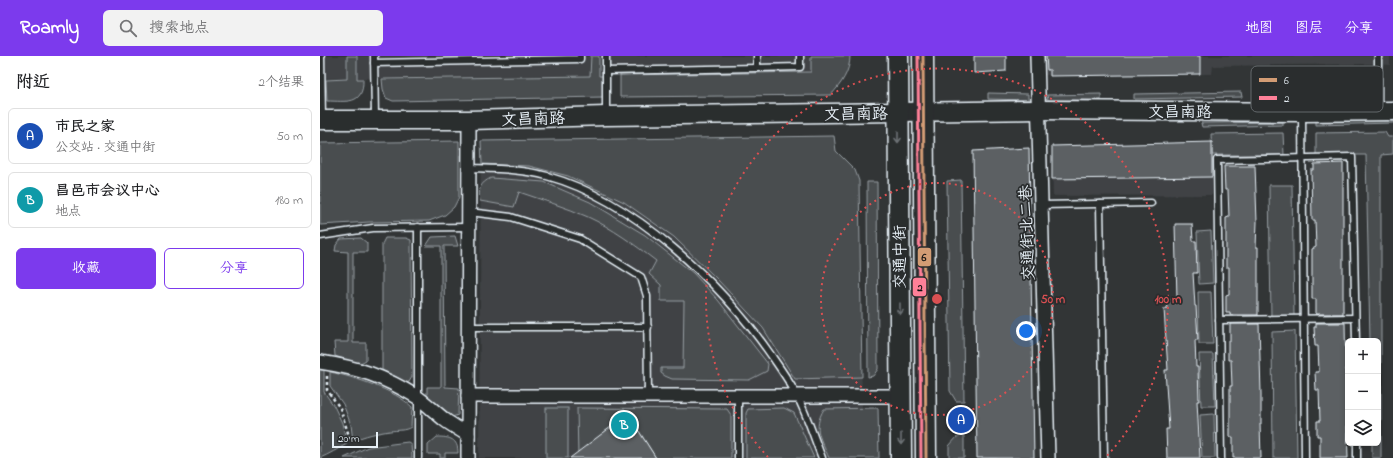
<!DOCTYPE html>
<html lang="zh">
<meta charset="utf-8">
<style>
:root{--surface:#fff;--page:#f2f2f2;--text:#202124;--muted:#757577;--line:#e0e0e0;--accent:#7c3aed}
body{margin:0;font-family:"Indie Flower","LXGW WenKai TC",sans-serif;background:var(--page);color:var(--text)}
.controls{position:absolute;right:12px;bottom:12px;display:grid;overflow:hidden;border-radius:6px;box-shadow:0 2px 6px #0003}
.controls button{width:36px;height:36px;display:grid;place-items:center;padding:0;border:0;border-bottom:1px solid var(--line);background:var(--surface);color:var(--text);font:20px sans-serif}
.scale{position:absolute;left:12px;bottom:10px;width:46px;box-sizing:border-box;padding-left:4px;border:2px solid #e8f1f8;border-top:0;font-size:11px;line-height:14px;white-space:nowrap;color:#e8f1f8;-webkit-text-stroke:3px #2a2d2e;paint-order:stroke}
.you{position:absolute;left:706px;top:275px;width:14px;height:14px;margin:-10px;border:3px solid #fff;border-radius:50%;background:#1a73e8;box-shadow:0 0 0 6px #1a73e833}
.badge{display:grid;place-items:center;width:26px;height:26px;border-radius:50%;background:var(--accent);color:#fff;font-size:13px;font-weight:700}
.pin{position:absolute;translate:-50% -50%;border:2px solid #fff;box-shadow:0 1px 4px #0006}
.list{margin:0;padding:0;list-style:none}
h2{display:flex;justify-content:space-between;align-items:center;height:52px;margin:0;padding:0 16px;font-size:17px}
h2 small{font-size:13px;font-weight:400;color:var(--muted)}
.list li{display:grid;grid-template-columns:26px 1fr auto;gap:12px;align-items:center;box-sizing:border-box;height:56px;margin:0 8px 8px;padding:0 8px;border:1px solid var(--line);border-radius:6px}
.list b{display:block;font-size:15px;white-space:nowrap}
.list p{margin:0;font-size:13px;white-space:nowrap;color:var(--muted)}
.list em{font-size:13px;font-style:normal;color:var(--muted)}
.actions{display:flex;gap:8px;padding:12px 16px}
.actions a{flex:1;padding:9px 0;border:1px solid var(--accent);border-radius:6px;text-align:center;font-size:14px;color:var(--accent)}
.actions .main{background:var(--accent);color:#fff}
.icon{flex:none;width:22px;height:22px;fill:none;stroke:currentColor;stroke-width:2;stroke-linecap:round;stroke-linejoin:round}
.map{position:relative;flex:none;width:1073px;height:402px;overflow:hidden}
header{display:flex;align-items:center;gap:24px;box-sizing:border-box;height:56px;padding:0 20px;background:var(--accent);color:#fff}
header strong{font-size:19px}
nav{display:flex;gap:22px;margin-inline-start:auto;font-size:14px}
.search{width:280px;height:36px;background:var(--page);display:flex;align-items:center;gap:10px;box-sizing:border-box;padding:0 14px;border-radius:6px;color:var(--muted);font-size:15px}
main{display:flex}
aside{flex:1;background:var(--surface)}
.map>svg:first-child{display:block}
.built{fill:#3f4244}
.green{fill:#494d4f;stroke:#989fa4}
.building{fill:#5c6063;stroke:#e8f1f8}
.lines{fill:none;stroke-linecap:round;stroke-linejoin:round}
.lane-casing{stroke:#e8f1f8;stroke-width:9}
.street-casing{stroke:#e8f1f8;stroke-width:16}
.secondary-casing{stroke:#e8f1f8;stroke-width:21}
.primary-casing{stroke:#e8f1f8;stroke-width:23}
.path{stroke:#e8f1f8;stroke-width:2.5;stroke-dasharray:3 3;stroke-linecap:butt}
.lane{stroke:#2a2d2e;stroke-width:6}
.street{stroke:#2a2d2e;stroke-width:13}
.secondary{stroke:#2a2d2e;stroke-width:18}
.primary{stroke:#2a2d2e;stroke-width:20}
.bus-1-casing{stroke:#2a2d2e;stroke-width:6}
.bus-2-casing{stroke:#2a2d2e;stroke-width:6}
.bus-1{stroke:#d39c74;stroke-width:3}
.bus-2{stroke:#ff8098;stroke-width:3}
.oneway{stroke:#6c7275}
.ring{fill:none;stroke:#da5052;stroke-width:2;stroke-dasharray:2 4}
.labels{text-anchor:middle;stroke-width:3.5;stroke-linejoin:round;paint-order:stroke}
.street-label{font-size:16px;fill:#e8f1f8;stroke:#2a2d2e}
.key{fill:#2a2d2e;stroke:#63686b;stroke-width:1}
.key-label{font-size:11px;fill:#e8f1f8}
.centre{fill:#da5052;stroke:#2a2d2e;stroke-width:2}
.ring-label{font-size:12px;text-anchor:middle;font-weight:bold;fill:#da5052;stroke:#2a2d2e;stroke-width:3.5;stroke-linejoin:round;paint-order:stroke}
.line-badge{stroke:#2a2d2e;stroke-width:1.5}
.pale-badge-label{font-size:11px;text-anchor:middle;font-weight:bold;fill:#111}
</style>
<header>
<strong>Roamly</strong>
<div class="search"><svg class="icon" aria-label="search" viewBox="0 0 24 24"><circle cx="10" cy="10" r="6"/><path d="M15 15l6 6"/></svg>搜索地点</div>
<nav><a>地图</a><a>图层</a><a>分享</a></nav>
</header>
<main>
<aside>
<h2>附近<small>2个结果</small></h2>
<ul class="list">
<li><span class="badge" style="background:#1a4fb4">A</span><div><b>市民之家</b><p>公交站 · 交通中街</p></div><em>50 m</em></li>
<li><span class="badge" style="background:#0f9aa8">B</span><div><b>昌邑市会议中心</b><p>地点</p></div><em>180 m</em></li>
</ul>
<div class="actions"><a class="main">收藏</a><a>分享</a></div>
</aside>
<div class="map">
<svg width="1073" height="402" viewBox="0 0 1073 402">
<rect width="100%" height="100%" fill="#323536"/>
<filter id="ink" filterUnits="userSpaceOnUse"><feTurbulence type="fractalNoise" baseFrequency=".025" numOctaves="2"/><feDisplacementMap in="SourceGraphic" scale="8" xChannelSelector="R" yChannelSelector="G"/><feConvolveMatrix kernelMatrix="1 2 1 2 8 2 1 2 1" color-interpolation-filters="sRGB"/></filter>
<g filter="url(#ink)">
<g class="built">
<polygon points="0,0 491,0 491,16 271,20 0,23"/>
<polygon points="723,0 1070,0 1070,9 1050,8 893,10 892,18 723,19"/>
<polygon points="514,80 516,95 535,114 539,125 542,352 558,352 559,402 159,402 161,85"/>
<polygon points="892,86 892,139 733,140 732,90"/>
</g>
<g class="green">
<path d="M 27,0 L 37,0 L 37,23 L 43,23 C 44,50 26,45 7,45 L 6,24 L 27,23 Z"/>
<polygon points="271,0 279,0 279,20 283,20 283,41 73,45 66,42 63,33 62,23 270,20"/>
<path d="M 491,0 L 530,0 C 530,16 521,28 511,39 L 300,41 L 300,19 L 491,16 Z"/>
<polygon points="921,36 922,41 814,43 814,38"/>
<polygon points="668,37 708,38 708,44 668,43"/>
<polygon points="781,38 781,44 728,44 727,39"/>
<polygon points="1073,64 1073,67 996,69 996,65"/>
<polygon points="963,66 963,69 882,71 881,67"/>
<polygon points="1065,76 1068,81 1073,81 1073,98 1061,99 1061,402 1052,402 1052,387 1058,387 1058,285 1050,285 1046,99 996,99 996,77"/>
<polygon points="963,77 964,99 892,99 891,78"/>
<polygon points="514,80 516,95 535,114 539,125 542,321 475,323 443,272 397,223 354,181 304,146 248,120 209,110 162,108 161,85"/>
<polygon points="139,85 139,141 134,151 125,159 109,165 50,166 0,169 0,87"/>
<path d="M 171,122 L 224,126 L 270,146 L 325,179 L 373,217 L 398,244 L 448,308 L 447,315 L 429,324 L 352,323 L 345,320 L 341,317 L 341,312 L 363,312 L 364,245 L 341,245 L 341,229 L 329,218 L 336,205 C 315,189 292,172 268,161 C 246,151 222,144 199,136 L 194,151 L 160,145 C 158,133 160,127 171,122 Z"/>
<polygon points="641,124 644,345 636,345 630,335 627,125"/>
<polygon points="547,126 557,126 558,313 553,320 548,321"/>
<polygon points="949,129 972,129 974,260 951,261"/>
<polygon points="891,175 893,227 879,228 877,176"/>
<polygon points="135,180 138,190 124,190 125,331 139,332 138,359 132,361 107,343 107,331 121,331 121,190 106,190 112,181"/>
<polygon points="41,182 47,187 47,196 33,196 33,287 46,287 46,304 39,308 15,300 14,286 28,286 28,196 15,195 16,189 21,183"/>
<polygon points="65,182 86,182 91,184 92,321 89,326 84,327 62,314 62,188"/>
<polygon points="878,236 891,236 893,288 879,288"/>
<polygon points="975,275 977,402 953,402 952,276"/>
<polygon points="879,298 893,298 895,350 881,350"/>
<path d="M 0,314 L 4,314 L 4,336 L 14,350 L 22,367 L 27,388 C 19,392 8,399 0,402 Z"/>
<path d="M 10,316 C 34,321 75,334 92,351 L 91,371 C 85,375 77,374 70,375 C 57,377 45,379 33,385 L 31,369 L 23,348 L 10,330 Z"/>
<rect x="226" y="352" width="22" height="50"/>
<polygon points="257,352 407,353 411,359 411,402 336,402 308,358 260,395 258,402"/>
<polygon points="464,352 474,357 494,402 426,402 426,357 428,353"/>
<path d="M 558,352 L 559,402 L 509,402 C 501,383 492,373 504,353 Z"/>
<polygon points="894,358 895,402 882,402 880,359"/>
<polygon points="644,380 644,402 629,402 629,390 637,381"/>
<path d="M 117,381 C 130,381 138,383 138,397 L 125,397 L 125,402 L 120,402 L 120,398 L 108,398 L 108,389 Z"/>
<polygon points="88,386 91,388 92,402 24,402 48,391"/>
</g>
<g class="building">
<polygon points="654,0 686,0 686,15 654,17"/>
<polygon points="726,0 880,0 880,18 730,20 730,14 727,14"/>
<polygon points="892,86 892,121 732,123 732,90"/>
<polygon points="709,92 714,402 657,402 653,95"/>
<polygon points="1023,107 1023,258 996,258 996,243 992,243 992,193 996,191 995,164 992,164 991,114 994,114 994,108"/>
<polygon points="904,110 935,110 937,166 936,191 938,191 938,259 910,259 910,256 906,256 906,239 909,238 909,211 906,211 906,162 909,161 908,134 905,134"/>
<polygon points="855,168 872,168 873,185 876,185 877,217 873,217 875,250 876,250 878,284 875,284 876,311 878,311 879,345 877,345 880,402 847,402 846,373 849,373 845,314 848,314 844,253 847,253 846,243 857,243"/>
<polygon points="996,267 1025,267 1026,329 1027,328 1028,365 1028,370 1027,370 1028,402 1000,402 1000,380 997,380 997,365 1000,365 999,334 996,334 995,316 999,316 998,290 995,290 994,271 996,271"/>
<polygon points="910,268 939,268 941,338 941,368 940,368 941,402 913,402 913,381 910,381 910,330 912,330 911,304 908,304 908,285 910,285"/>
<polygon points="308,358 336,402 250,402"/>
</g>
<g class="lines">
<g class="lane-casing">
<g id="lane">
<polyline points="1,0 2,63"/>
<polyline points="54,0 55,62"/>
<polyline points="437,0 437,12"/>
<polyline points="1058,0 1058,54"/>
<polyline points="54,7 260,3 260,0"/>
<polyline points="286,15 480,11 480,0"/>
<polyline points="286,58 286,0"/>
<polyline points="982,58 985,402"/>
<path d="M 149,112 C 175,113 202,113 227,120 C 314,144 401,227 451,299 C 460,312 470,326 477,340 C 487,359 494,382 502,402"/>
<polyline points="780,148 784,402"/>
<polyline points="722,149 831,147"/>
<polyline points="149,156 191,161 260,183 321,221 327,240 328,340"/>
<polyline points="98,171 98,402"/>
<polyline points="0,180 53,172 149,171"/>
<polyline points="899,264 1035,262"/>
<polyline points="149,271 328,271"/>
<polyline points="418,340 418,402"/>
<polyline points="1037,387 1037,402"/>
<polyline points="901,402 897,104 1032,101 1036,285"/>
</g>
</g>
<g class="street-casing">
<g id="street">
<polyline points="717,0 728,402"/>
<path d="M 0,306 C 39,312 63,320 97,341 C 107,348 116,357 125,364 C 133,370 141,374 148,379"/>
<polyline points="148,340 580,340"/>
<polyline points="148,402 149,64"/>
</g>
</g>
<g class="secondary-casing">
<polyline id="secondary" points="0,64 149,64 286,60 718,54 982,56 1073,55"/>
</g>
<g class="primary-casing">
<g id="primary">
<polyline points="578,0 581,402"/>
<polyline points="603,0 606,402"/>
</g>
</g>
<polyline class="path" points="7,320 7,334 20,352 31,386"/>
<use href="#lane" class="lane"/>
<use href="#street" class="street"/>
<use href="#secondary" class="secondary"/>
<use href="#primary" class="primary"/>
<g class="bus-1-casing">
<polyline id="bus-1" points="603,0 606,402"/>
</g>
<g class="bus-2-casing">
<polyline id="bus-2" points="598,0 601,402"/>
</g>
<use href="#bus-1" class="bus-1"/>
<use href="#bus-2" class="bus-2"/>
</g>
<defs><path id="oneway-shaft" d="M-6 0H5M1.5-3L5.5 0L1.5 3" fill="none" stroke-width="1.6" stroke-linecap="round" stroke-linejoin="round"/></defs>
<g class="oneway">
<use href="#oneway-shaft" transform="translate(578 81) rotate(90)"/>
<use href="#oneway-shaft" transform="translate(580 253) rotate(90)"/>
<use href="#oneway-shaft" transform="translate(581 383) rotate(90)"/>
</g>
</g>
<g class="ring">
<circle cx="617" cy="243" r="116"/>
<path d="M448 401A231 231 0 1 1 786 401"/>
</g>
<g class="labels">
<g class="street-label">
<text x="860" y="61">文昌南路</text>
<text transform="translate(536 57) rotate(-1)" y="6">文昌南路</text>
<text transform="translate(213 62) rotate(-2)" y="6">文昌南路</text>
<text transform="translate(706 177) rotate(-92)" y="6">交通街北二巷</text>
<text transform="translate(579 201) rotate(-90)" y="6">交通中街</text>
</g>
</g>
<rect x="931" y="10" width="132" height="46" rx="6" class="key"/>
<rect x="939" y="22" width="18" height="4" fill="#d39c74"/>
<rect x="939" y="40" width="18" height="4" fill="#ff8098"/>
<g class="key-label">
<text x="964" y="28">6</text>
<text x="964" y="46">2</text>
</g>
<circle cx="617" cy="243" r="6" class="centre"/>
<g class="ring-label">
<text x="733" y="247">50 m</text>
<text x="848" y="247">100 m</text>
</g>
<g class="line-badge">
<rect x="597" y="191" width="15" height="20" rx="4" fill="#d39c74"/>
<rect x="592" y="221" width="15" height="20" rx="4" fill="#ff8098"/>
</g>
<g class="pale-badge-label">
<text x="604" y="205">6</text>
<text x="600" y="235">2</text>
</g>
</svg>
<div class="controls">
<button>+</button>
<button>−</button>
<button><svg class="icon" aria-label="layers" viewBox="0 0 24 24"><path d="M12 4l9 5-9 5-9-5zM3 14l9 5 9-5"/></svg></button>
</div>
<div class="scale">20 m</div>
<div class="you"></div>
<div class="pin badge" style="left:641px;top:364px;background:#1a4fb4">A</div>
<div class="pin badge" style="left:304px;top:369px;background:#0f9aa8">B</div>
</div>
</main>
